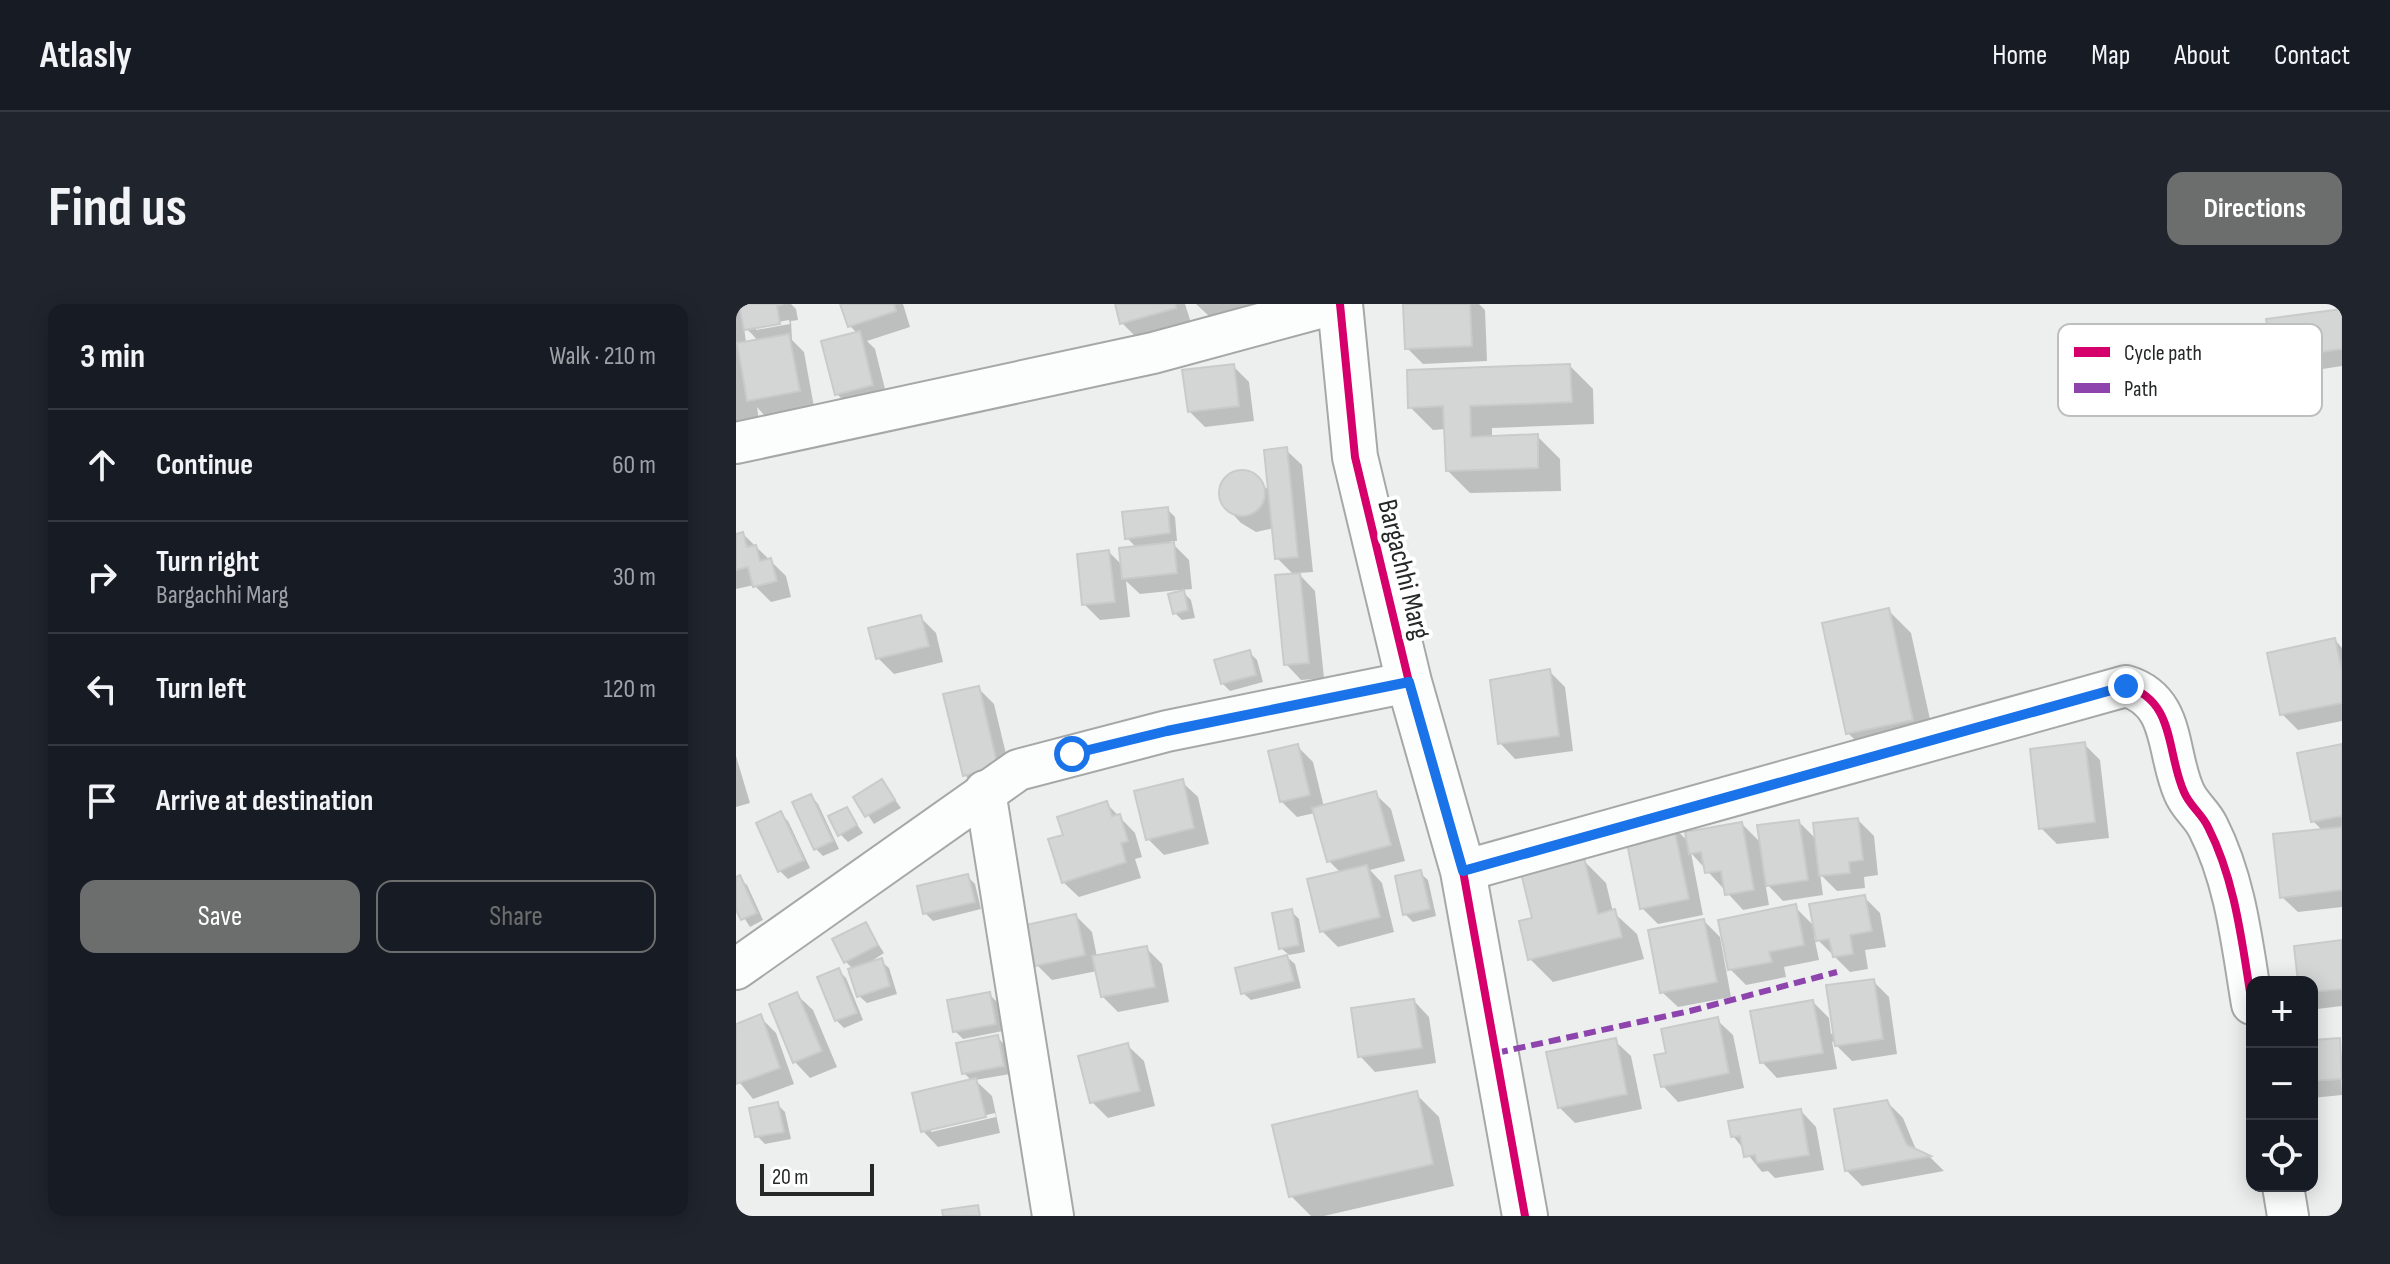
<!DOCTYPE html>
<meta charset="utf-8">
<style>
:root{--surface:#171b24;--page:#20242c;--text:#f1f3f6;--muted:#9ea1a6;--line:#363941;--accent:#6c6e6e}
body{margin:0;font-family:"Sofia Sans Condensed",sans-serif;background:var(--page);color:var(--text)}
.controls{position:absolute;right:24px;bottom:24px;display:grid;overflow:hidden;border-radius:16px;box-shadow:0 4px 20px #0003}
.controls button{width:72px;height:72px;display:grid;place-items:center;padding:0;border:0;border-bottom:2px solid var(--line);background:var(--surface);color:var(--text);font:40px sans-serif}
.scale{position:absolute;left:24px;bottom:20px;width:114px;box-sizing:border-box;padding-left:8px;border:4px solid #262828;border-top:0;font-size:22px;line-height:28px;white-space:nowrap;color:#262828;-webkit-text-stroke:6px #fff;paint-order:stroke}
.stop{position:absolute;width:24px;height:24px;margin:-18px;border:6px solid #1a73e8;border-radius:50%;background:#fff}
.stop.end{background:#1a73e8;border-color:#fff;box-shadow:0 2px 8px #0008}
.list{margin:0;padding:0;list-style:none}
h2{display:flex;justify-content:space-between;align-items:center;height:104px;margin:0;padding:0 32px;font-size:34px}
h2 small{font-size:26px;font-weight:400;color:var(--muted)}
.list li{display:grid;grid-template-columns:52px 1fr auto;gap:24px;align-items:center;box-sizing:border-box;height:112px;padding:0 32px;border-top:2px solid var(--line)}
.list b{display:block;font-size:30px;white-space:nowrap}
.list p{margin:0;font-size:26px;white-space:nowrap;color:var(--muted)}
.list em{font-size:26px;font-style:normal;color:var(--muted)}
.actions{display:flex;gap:16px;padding:24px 32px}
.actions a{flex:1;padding:18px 0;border:2px solid var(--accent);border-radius:16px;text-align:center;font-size:28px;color:var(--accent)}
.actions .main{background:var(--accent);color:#fff}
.icon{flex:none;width:44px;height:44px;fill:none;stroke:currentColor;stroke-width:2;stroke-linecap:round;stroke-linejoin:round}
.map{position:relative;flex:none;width:1606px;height:912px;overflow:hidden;border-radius:16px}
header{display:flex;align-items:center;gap:48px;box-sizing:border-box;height:112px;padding:0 40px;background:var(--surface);border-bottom:2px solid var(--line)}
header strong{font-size:38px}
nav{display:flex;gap:44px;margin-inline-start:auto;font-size:28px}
.intro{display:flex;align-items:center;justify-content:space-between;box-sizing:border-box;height:192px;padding:0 48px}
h1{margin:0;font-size:56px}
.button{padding:20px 36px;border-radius:16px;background:var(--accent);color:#fff;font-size:28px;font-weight:700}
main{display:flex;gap:48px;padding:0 48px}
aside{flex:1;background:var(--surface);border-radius:16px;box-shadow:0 4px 20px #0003}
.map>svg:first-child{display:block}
.shadow{fill:#0003;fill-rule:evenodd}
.building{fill:#d4d6d6;stroke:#c9cbcb;stroke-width:2}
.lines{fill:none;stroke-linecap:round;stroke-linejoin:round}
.street-casing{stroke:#a6a8a8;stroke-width:44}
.secondary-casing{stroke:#a6a8a8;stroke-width:48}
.street{stroke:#fcfdfd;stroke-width:40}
.secondary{stroke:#fcfdfd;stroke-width:44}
.quiet{stroke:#8e44ad;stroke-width:6;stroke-dasharray:12 6;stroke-linecap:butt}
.cycleway-casing{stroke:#fff;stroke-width:13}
.cycleway{stroke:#d6006c;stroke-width:8}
.route{stroke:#1a73e8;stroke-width:10}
.labels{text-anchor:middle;stroke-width:8;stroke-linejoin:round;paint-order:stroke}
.street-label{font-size:28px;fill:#262828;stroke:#fff}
.key{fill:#fff;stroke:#bebebe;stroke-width:2}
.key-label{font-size:22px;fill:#262828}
</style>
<header>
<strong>Atlasly</strong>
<nav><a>Home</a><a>Map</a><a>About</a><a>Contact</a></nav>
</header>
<div class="intro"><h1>Find us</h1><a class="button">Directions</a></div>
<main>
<aside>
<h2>3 min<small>Walk · 210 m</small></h2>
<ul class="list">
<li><svg class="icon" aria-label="ahead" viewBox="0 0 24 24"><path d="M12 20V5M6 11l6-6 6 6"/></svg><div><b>Continue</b></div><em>60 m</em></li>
<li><svg class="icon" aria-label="right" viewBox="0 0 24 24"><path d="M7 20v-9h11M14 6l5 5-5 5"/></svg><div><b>Turn right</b><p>Bargachhi Marg</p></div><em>30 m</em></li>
<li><svg class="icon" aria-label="left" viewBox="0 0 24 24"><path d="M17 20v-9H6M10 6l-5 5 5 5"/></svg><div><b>Turn left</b></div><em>120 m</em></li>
<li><svg class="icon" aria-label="arrive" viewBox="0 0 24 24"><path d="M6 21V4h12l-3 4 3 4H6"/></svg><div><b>Arrive at destination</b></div></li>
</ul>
<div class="actions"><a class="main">Save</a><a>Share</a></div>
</aside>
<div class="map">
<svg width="1606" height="912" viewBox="0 0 1606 912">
<rect width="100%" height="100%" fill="#edefef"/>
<g class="shadow">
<path d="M 0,0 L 55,0 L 60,5 L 62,16 L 55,17 L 56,36 L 68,48 L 78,103 L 29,112 L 21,103 L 24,124 L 0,127 ZM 53,16 L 54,20 L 20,26 L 20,22 ZM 8,23 L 15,29 L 22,37 L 10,39 Z"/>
<polygon points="106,0 167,0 174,23 131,37 139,45 152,97 117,106 101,90 122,30 114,22"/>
<polygon points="381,0 449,0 455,19 402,35 386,19"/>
<polygon points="460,0 520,0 474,13"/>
<polygon points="669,0 743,0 749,6 751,57 687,60 671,44"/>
<polygon points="1606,7 1606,62 1554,70 1538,54"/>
<polygon points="497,62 513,78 518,117 469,123 453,107"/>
<polygon points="834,62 857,85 858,120 756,124 756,134 801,132 824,155 825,187 734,189 712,167 710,125 697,126 674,103"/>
<polygon points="550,146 566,161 577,268 562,269 579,287 588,374 565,376 550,360 558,271 541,254 538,224 520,228 505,219 489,202 485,186 494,171 510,168 534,187"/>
<polygon points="431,205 439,213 441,237 434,237 453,256 456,285 445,286 455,296 459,314 446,316 439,309 443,286 404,290 390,277 394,313 364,316 348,300 373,248 387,262 401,244 391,234"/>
<polygon points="7,230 50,272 55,293 35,298 18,281 0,285 0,232"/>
<polygon points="1152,306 1175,329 1199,438 1135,452 1112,429"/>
<polygon points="184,313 200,329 207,358 158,370 142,354"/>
<polygon points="1599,336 1606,344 1606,417 1562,426 1546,410"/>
<polygon points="513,348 521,356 527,378 494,387 486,379"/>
<polygon points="813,367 829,383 837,447 779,455 764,439"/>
<polygon points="242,384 258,400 277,479 245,487 229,471"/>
<polygon points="1348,440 1364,456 1373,534 1321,540 1305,524"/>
<polygon points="561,442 577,458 588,503 639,490 655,505 669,557 634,566 646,579 658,628 602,643 586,627 605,569 593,557 579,509 561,513 545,497"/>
<polygon points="1606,442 1606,603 1562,608 1546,593 1587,527 1577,517"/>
<polygon points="0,452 14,499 0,503"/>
<polygon points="146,478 165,504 138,520 120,493"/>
<polygon points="446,478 462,493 473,540 428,551 412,535"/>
<polygon points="75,492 82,500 103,545 87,552 80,545"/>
<polygon points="371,500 399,529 406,553 399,555 405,574 343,593 327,578 330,532"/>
<polygon points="110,505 127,529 112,538 104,530"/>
<polygon points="45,510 52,517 74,564 52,575 44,567"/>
<polygon points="1122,516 1138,532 1142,571 1128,573 1129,584 1101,587 1084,570 1087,591 1047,597 1029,578 1033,601 1007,606 955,549 967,611 922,620 906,604 936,522 953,538 1006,520 1026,540 1063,518 1081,536"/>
<polygon points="847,556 870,579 877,608 901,630 908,655 817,678 794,655 798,616"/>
<polygon points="684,569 692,576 700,612 677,618 669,610"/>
<polygon points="231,572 239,580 245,605 197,617 189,609"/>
<polygon points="3,574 11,581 27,616 14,623 0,601 0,575"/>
<polygon points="1128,593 1144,609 1150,643 1129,646 1132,665 1114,668 1078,632 1083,656 1048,663 1050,673 1010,681 994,665 1059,603 1079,623"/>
<polygon points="555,607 563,615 569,648 553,651 545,644"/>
<polygon points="340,612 356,628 361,653 410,644 426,660 433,698 382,708 366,692 361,667 316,676 301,661"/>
<polygon points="968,617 984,633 995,693 942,703 926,688"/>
<polygon points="129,620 148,649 128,662 145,657 153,664 161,690 131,699 123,692 117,665 109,657"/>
<polygon points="1606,638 1606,702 1581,705 1576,700 1576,678 1564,678"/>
<polygon points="551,653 559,660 565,684 515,696 507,689"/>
<polygon points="102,666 110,674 127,716 108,724 100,716"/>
<polygon points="1137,677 1153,693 1161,750 1116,757 1096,737 1101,765 1041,774 1026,758 1077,698 1093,714 1095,730 1099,729"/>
<polygon points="253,690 261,698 267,727 227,735 219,727"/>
<polygon points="61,691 77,706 101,763 74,774 59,758"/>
<polygon points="678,697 693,713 700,759 639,768 624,752"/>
<polygon points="24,713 40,729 58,780 17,795 0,774 0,722"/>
<polygon points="981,716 997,731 1008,784 942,798 927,782 932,750"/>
<path d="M 261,733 L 269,741 L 274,770 L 239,776 L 256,792 L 264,829 L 202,843 L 187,827 L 236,777 L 228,769 ZM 259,809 L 260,813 L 195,828 L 195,824 Z"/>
<polygon points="1604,736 1606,791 1576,794 1576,738"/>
<polygon points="879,737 895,752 906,805 839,819 823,803"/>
<polygon points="392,742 408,757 419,802 372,814 356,798"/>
<polygon points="680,790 703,813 718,882 588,912 575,912 555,892"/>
<polygon points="1151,798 1167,814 1181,848 1194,853 1208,867 1126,882 1110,866"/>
<polygon points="41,800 49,808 55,835 29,840 21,832"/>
<polygon points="1065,807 1080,823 1088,866 1039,874 1032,867 1026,868 997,832"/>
</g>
<g class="building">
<polygon points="3,0 47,0 41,2 44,20 8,26"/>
<polygon points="104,0 158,0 160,7 112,23"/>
<polygon points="379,0 439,0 440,4 384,20"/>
<polygon points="667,0 734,0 736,42 669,45"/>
<polygon points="1606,5 1606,45 1536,55 1530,15"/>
<polygon points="124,27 137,81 99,91 85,37"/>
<polygon points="53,30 64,87 11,97 1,39"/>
<polygon points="498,60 503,102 452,108 446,66"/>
<polygon points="834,60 836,98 734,102 735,133 802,130 802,164 710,167 707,102 672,104 671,66"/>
<polygon points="551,143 562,253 539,255 528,146"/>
<circle cx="506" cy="189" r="23"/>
<polygon points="432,203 434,229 389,235 386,208"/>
<polygon points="7,228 11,243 20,241 24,257 35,254 41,277 17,283 12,263 0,266 0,230"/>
<polygon points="438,238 441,269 386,275 383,244"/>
<polygon points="373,246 379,298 346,301 341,250"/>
<polygon points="564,269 573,359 548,361 539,271"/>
<polygon points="448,286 452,306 437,310 432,290"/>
<polygon points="1153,304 1177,416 1110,430 1086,319"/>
<polygon points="185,311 193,342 140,355 132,324"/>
<polygon points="1599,334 1606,367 1606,399 1544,411 1531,349"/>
<polygon points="514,346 520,371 485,380 478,356"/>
<polygon points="814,365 823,432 762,440 754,376"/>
<polygon points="243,382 262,463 227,472 207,390"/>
<polygon points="1349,438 1359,518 1303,525 1294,445"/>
<polygon points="562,440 574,491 544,498 532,447"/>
<polygon points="1606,440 1606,512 1575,518 1561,449"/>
<polygon points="146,475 159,496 129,513 117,493"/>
<polygon points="447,475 458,524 410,536 398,487"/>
<polygon points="640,487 655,541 591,558 576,504"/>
<polygon points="75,490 97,537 78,546 56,498"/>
<polygon points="371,497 376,512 384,510 392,537 385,539 390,558 326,579 312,535 327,531 321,513"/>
<polygon points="111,503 121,521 102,532 92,512"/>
<polygon points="45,507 68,556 42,568 20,519"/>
<polygon points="1122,514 1127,556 1113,558 1114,569 1083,572 1077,519"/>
<polygon points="1063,516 1072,576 1030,582 1021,521"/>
<polygon points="1006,518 1018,586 989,591 985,567 969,569 965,548 953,550 949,528"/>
<polygon points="937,519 953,595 904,605 889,529"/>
<polygon points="1606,523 1606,586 1544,594 1537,530"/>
<polygon points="848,554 862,610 879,605 886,633 792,656 783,617 796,614 785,569"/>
<polygon points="631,561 644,613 584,628 571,575"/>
<polygon points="685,566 694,605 667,611 659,572"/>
<polygon points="232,570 239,598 187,610 181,582"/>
<polygon points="4,571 21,609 5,616 0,606 0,573"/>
<polygon points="1129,591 1136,627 1114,631 1117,650 1097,653 1093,635 1080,637 1073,600"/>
<polygon points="1060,600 1068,641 1033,648 1036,658 992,666 982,616"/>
<polygon points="556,605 563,641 543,645 536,609"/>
<polygon points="340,610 349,651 299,662 290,621"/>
<polygon points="968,615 981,678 924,689 912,626"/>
<polygon points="130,618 142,641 108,659 96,635"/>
<polygon points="1606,636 1606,685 1576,688 1576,678 1562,678 1558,642"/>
<polygon points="411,642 419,683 365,693 356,652"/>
<polygon points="551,651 558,677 505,690 499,664"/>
<polygon points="146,654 154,682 121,693 112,665"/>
<polygon points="103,664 121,709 99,717 81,673"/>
<polygon points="1138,675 1147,735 1099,742 1090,681"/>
<polygon points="61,688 86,747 57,759 33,700"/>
<polygon points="254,688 260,720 217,728 211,696"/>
<polygon points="678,695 686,744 622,753 615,704"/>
<polygon points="1077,696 1087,749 1024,759 1014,707"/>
<polygon points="25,710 44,764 0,780 0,720"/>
<polygon points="982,713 993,769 925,783 918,751 930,749 925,725"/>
<polygon points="262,731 268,762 226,770 220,739"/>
<polygon points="880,734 891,790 822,804 810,748"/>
<polygon points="1604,734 1606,775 1576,777 1576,736"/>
<polygon points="392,739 404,787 354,799 342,752"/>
<polygon points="240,774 250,813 185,828 176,789"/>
<polygon points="681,787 697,860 553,893 536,821"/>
<polygon points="1151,796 1171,841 1195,852 1109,867 1098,805"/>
<polygon points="42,798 48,828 19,833 13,804"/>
<polygon points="1065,805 1073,851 1021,859 1019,851 1008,853 1004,832 995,833 992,817"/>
<polygon points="242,901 244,912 207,912 206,906"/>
</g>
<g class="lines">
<g class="street-casing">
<g id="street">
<polyline points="0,139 417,49 598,0"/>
<polyline points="249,487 317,912"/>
<path d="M 727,567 L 1390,382 C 1440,397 1430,448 1448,488 C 1453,501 1466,510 1472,523 C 1500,578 1506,640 1516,700"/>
<polyline points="0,665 282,466 431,427 673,378"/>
<polyline points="1547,882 1552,912"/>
</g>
</g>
<g class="secondary-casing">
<polyline id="secondary" points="604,0 619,153 673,378 727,567 789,912"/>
</g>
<use href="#street" class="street"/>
<use href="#secondary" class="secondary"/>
<polyline class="quiet" points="760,749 954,707 1101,668"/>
<g class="cycleway-casing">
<g id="cycleway">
<polyline points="604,0 619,153 673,378 727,567 789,912"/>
<path d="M 727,567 L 1390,382 C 1440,397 1430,448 1448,488 C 1453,501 1466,510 1472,523 C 1500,578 1506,640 1516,700"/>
</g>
</g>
<use href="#cycleway" class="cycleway"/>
</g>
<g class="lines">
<polyline class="route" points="336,450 431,427 673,378 727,567 1390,382"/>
</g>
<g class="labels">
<g class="street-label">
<text transform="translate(669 265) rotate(76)" y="10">Bargachhi Marg</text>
</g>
</g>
<rect x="1322" y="20" width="264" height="92" rx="12" class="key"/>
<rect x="1338" y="43" width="36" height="10" fill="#d6006c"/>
<rect x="1338" y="79" width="36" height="10" fill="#8e44ad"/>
<g class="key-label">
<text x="1388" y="56">Cycle path</text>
<text x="1388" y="92">Path</text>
</g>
</svg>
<div class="controls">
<button>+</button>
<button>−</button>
<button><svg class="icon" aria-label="locate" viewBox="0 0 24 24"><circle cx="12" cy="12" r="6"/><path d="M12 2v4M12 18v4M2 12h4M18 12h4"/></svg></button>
</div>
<div class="scale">20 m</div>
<div class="stop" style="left:336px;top:450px"></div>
<div class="stop end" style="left:1390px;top:382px"></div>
</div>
</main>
